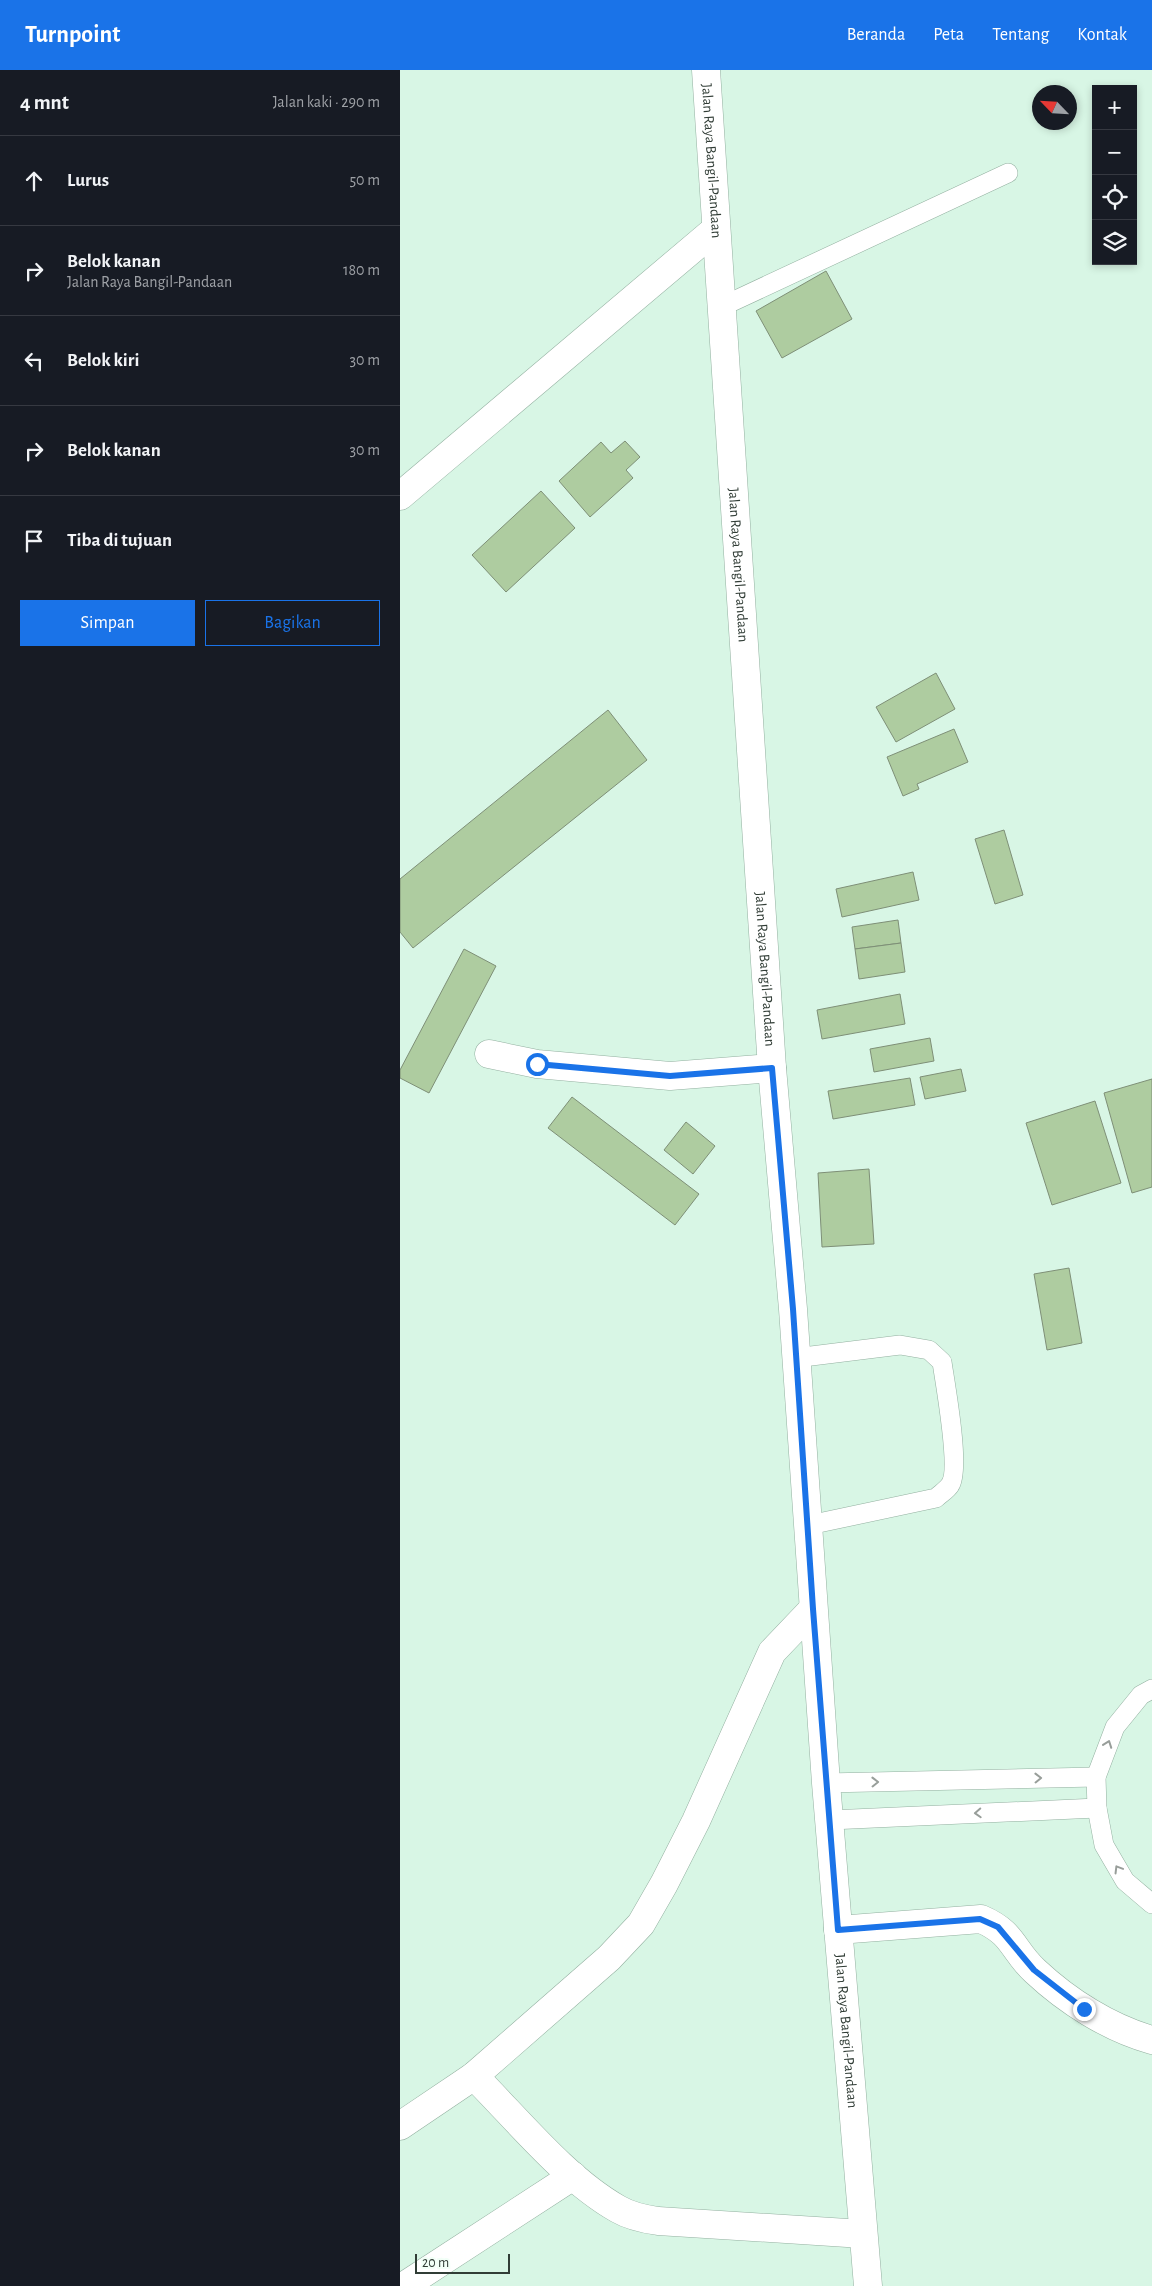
<!DOCTYPE html>
<html lang="id">
<meta charset="utf-8">
<style>
:root{--surface:#171b24;--page:#242831;--text:#f1f3f6;--muted:#9ea1a6;--line:#363941;--accent:#1a73e8}
body{margin:0;font-family:"Alegreya Sans",sans-serif;background:var(--page);color:var(--text)}
.controls{position:absolute;right:15px;top:15px;display:grid;overflow:hidden;border-radius:0px;box-shadow:0 2px 8px #0003}
.controls button{width:45px;height:45px;display:grid;place-items:center;padding:0;border:0;border-bottom:1px solid var(--line);background:var(--surface);color:var(--text);font:25px sans-serif}
.compass{position:absolute;left:632px;top:15px;width:45px;height:45px;border-radius:50%;background:var(--surface);box-shadow:0 2px 8px #0003;rotate:295deg}
.scale{position:absolute;left:15px;bottom:12px;width:95px;box-sizing:border-box;padding-left:5px;border:2px solid #313d36;border-top:0;font-size:14px;line-height:18px;white-space:nowrap;color:#313d36;-webkit-text-stroke:4px #f2fff7;paint-order:stroke}
.stop{position:absolute;width:15px;height:15px;margin:-11px;border:4px solid #1a73e8;border-radius:50%;background:#fff}
.stop.end{background:#1a73e8;border-color:#fff;box-shadow:0 1px 5px #0008}
.list{margin:0;padding:0;list-style:none}
h2{display:flex;justify-content:space-between;align-items:center;height:65px;margin:0;padding:0 20px;font-size:21px}
h2 small{font-size:16px;font-weight:400;color:var(--muted)}
.list li{display:grid;grid-template-columns:32px 1fr auto;gap:15px;align-items:center;box-sizing:border-box;height:90px;padding:0 20px;border-top:1px solid var(--line)}
.list b{display:block;font-size:19px;white-space:nowrap}
.list p{margin:0;font-size:16px;white-space:nowrap;color:var(--muted)}
.list em{font-size:16px;font-style:normal;color:var(--muted)}
.actions{display:flex;gap:10px;padding:15px 20px}
.actions a{flex:1;padding:11px 0;border:1px solid var(--accent);border-radius:0px;text-align:center;font-size:18px;color:var(--accent)}
.actions .main{background:var(--accent);color:#fff}
.icon{flex:none;width:28px;height:28px;fill:none;stroke:currentColor;stroke-width:2;stroke-linecap:round;stroke-linejoin:round}
.map{position:relative;flex:none;width:752px;height:2216px;overflow:hidden}
header{display:flex;align-items:center;gap:30px;box-sizing:border-box;height:70px;padding:0 25px;background:var(--accent);color:#fff}
header strong{font-size:24px}
nav{display:flex;gap:28px;margin-inline-start:auto;font-size:18px}
main{display:flex}
aside{flex:1;background:var(--surface)}
.map>svg:first-child{display:block}
.building{fill:#aecca0;stroke:#7e8f77}
.lines{fill:none;stroke-linecap:round;stroke-linejoin:round}
.service-casing{stroke:#93b0a0;stroke-width:20}
.minor-casing{stroke:#93b0a0;stroke-width:29}
.primary-casing{stroke:#93b0a0;stroke-width:29}
.service{stroke:#fff;stroke-width:19}
.minor{stroke:#fff;stroke-width:28}
.primary{stroke:#fff;stroke-width:28}
.oneway{stroke:#989e9a}
.route{stroke:#1a73e8;stroke-width:6}
.labels{text-anchor:middle;stroke-width:4;stroke-linejoin:round;paint-order:stroke}
.street-label{font-size:15px;fill:#313d36;stroke:#f2fff7}
</style>
<header>
<strong>Turnpoint</strong>
<nav><a>Beranda</a><a>Peta</a><a>Tentang</a><a>Kontak</a></nav>
</header>
<main>
<aside>
<h2>4 mnt<small>Jalan kaki · 290 m</small></h2>
<ul class="list">
<li><svg class="icon" aria-label="ahead" viewBox="0 0 24 24"><path d="M12 20V5M6 11l6-6 6 6"/></svg><div><b>Lurus</b></div><em>50 m</em></li>
<li><svg class="icon" aria-label="right" viewBox="0 0 24 24"><path d="M7 20v-9h11M14 6l5 5-5 5"/></svg><div><b>Belok kanan</b><p>Jalan Raya Bangil-Pandaan</p></div><em>180 m</em></li>
<li><svg class="icon" aria-label="left" viewBox="0 0 24 24"><path d="M17 20v-9H6M10 6l-5 5 5 5"/></svg><div><b>Belok kiri</b></div><em>30 m</em></li>
<li><svg class="icon" aria-label="right" viewBox="0 0 24 24"><path d="M7 20v-9h11M14 6l5 5-5 5"/></svg><div><b>Belok kanan</b></div><em>30 m</em></li>
<li><svg class="icon" aria-label="arrive" viewBox="0 0 24 24"><path d="M6 21V4h12l-3 4 3 4H6"/></svg><div><b>Tiba di tujuan</b></div></li>
</ul>
<div class="actions"><a class="main">Simpan</a><a>Bagikan</a></div>
</aside>
<div class="map">
<svg width="752" height="2216" viewBox="0 0 752 2216">
<rect width="100%" height="100%" fill="#d8f6e5"/>
<g class="building">
<polygon points="426,201 452,249 382,288 356,241"/>
<polygon points="225,371 240,387 226,400 233,408 190,447 159,411 201,372 211,383"/>
<polygon points="141,421 175,458 106,522 72,485"/>
<polygon points="536,603 555,639 496,672 476,637"/>
<polygon points="208,640 247,690 13,878 0,862 0,809"/>
<polygon points="554,659 568,692 517,714 519,719 503,726 487,687"/>
<polygon points="604,760 623,825 595,834 575,769"/>
<polygon points="513,802 519,830 442,847 436,819"/>
<polygon points="498,850 501,873 455,879 452,857"/>
<polygon points="501,873 505,902 459,909 455,879"/>
<polygon points="64,879 96,896 29,1023 0,1008 0,1000"/>
<polygon points="500,924 505,954 422,969 417,940"/>
<polygon points="530,968 534,991 474,1002 470,979"/>
<polygon points="561,999 566,1021 525,1029 520,1007"/>
<polygon points="510,1008 515,1035 433,1049 428,1021"/>
<polygon points="752,1009 752,1117 732,1123 704,1023"/>
<polygon points="172,1027 299,1124 275,1155 148,1058"/>
<polygon points="695,1031 721,1113 652,1135 626,1053"/>
<polygon points="286,1052 315,1076 293,1104 264,1080"/>
<polygon points="469,1099 474,1174 422,1177 418,1103"/>
<polygon points="669,1198 682,1273 647,1280 634,1204"/>
</g>
<g class="lines">
<g class="service-casing">
<g id="service">
<polyline points="323,236 608,103"/>
<path d="M 395,1288 L 500,1275 L 529,1280 L 542,1292 C 545,1313 561,1400 550,1415 C 547,1420 540,1424 536,1428 L 409,1455"/>
<polyline points="752,1619 741,1625 715,1657 696,1707 697,1738 704,1775 725,1811 752,1834"/>
<polyline points="426,1713 696,1707"/>
<polyline points="430,1750 697,1738"/>
</g>
</g>
<g class="minor-casing">
<g id="minor">
<polyline points="0,426 316,159"/>
<polyline points="89,984 137,994 270,1006 372,998"/>
<path d="M 438,1860 L 581,1849 C 614,1863 612,1880 635,1901 C 667,1931 709,1958 752,1970"/>
<path d="M 74,2006 C 117,2049 165,2109 218,2139 C 230,2146 244,2149 258,2151 L 463,2164"/>
<polyline points="0,2056 74,2006 209,1888 241,1854 264,1814 296,1751 372,1582 413,1539"/>
<polyline points="4,2216 173,2106"/>
</g>
</g>
<g class="primary-casing">
<g id="primary">
<path id="s1" d="M 306,0 L 372,998 L 393,1239 L 426,1713 L 468,2216"/>
</g>
</g>
<use href="#service" class="service"/>
<use href="#minor" class="minor"/>
<use href="#primary" class="primary"/>
</g>
<defs><path id="oneway-chevron" d="M-2-3.5L2.5 0L-2 3.5" fill="none" stroke-width="1.6" stroke-linecap="round" stroke-linejoin="round" transform="scale(1.25)"/></defs>
<g class="oneway">
<use href="#oneway-chevron" transform="translate(708 1674) rotate(-70)"/>
<use href="#oneway-chevron" transform="translate(638 1708) rotate(-1)"/>
<use href="#oneway-chevron" transform="translate(475 1712) rotate(-1)"/>
<use href="#oneway-chevron" transform="translate(578 1743) rotate(177)"/>
<use href="#oneway-chevron" transform="translate(718 1799) rotate(-121)"/>
</g>
<g class="lines">
<polyline class="route" points="137,994 270,1006 372,998 393,1239 413,1539 438,1860 580,1849 598,1857 634,1900 684,1939"/>
</g>
<g class="labels">
<g class="street-label">
<text dy="5" stroke="none"><textPath href="#s1" startOffset="91">Jalan Raya Bangil-Pandaan</textPath></text>
<text dy="5" stroke="none"><textPath href="#s1" startOffset="496">Jalan Raya Bangil-Pandaan</textPath></text>
<text dy="5" stroke="none"><textPath href="#s1" startOffset="901">Jalan Raya Bangil-Pandaan</textPath></text>
<text dy="5" stroke="none"><textPath href="#s1" startOffset="1966">Jalan Raya Bangil-Pandaan</textPath></text>
</g>
</g>
</svg>
<div class="controls">
<button>+</button>
<button>−</button>
<button><svg class="icon" aria-label="locate" viewBox="0 0 24 24"><circle cx="12" cy="12" r="6"/><path d="M12 2v4M12 18v4M2 12h4M18 12h4"/></svg></button>
<button><svg class="icon" aria-label="layers" viewBox="0 0 24 24"><path d="M12 4l9 5-9 5-9-5zM3 14l9 5 9-5"/></svg></button>
</div>
<svg class="compass" viewBox="-18 -18 36 36"><path d="M0-13l5 13h-10z" fill="#e53935"/><path d="M0 13l5-13h-10z" fill="#9ea1a6"/></svg>
<div class="scale">20 m</div>
<div class="stop" style="left:137px;top:994px"></div>
<div class="stop end" style="left:684px;top:1939px"></div>
</div>
</main>
